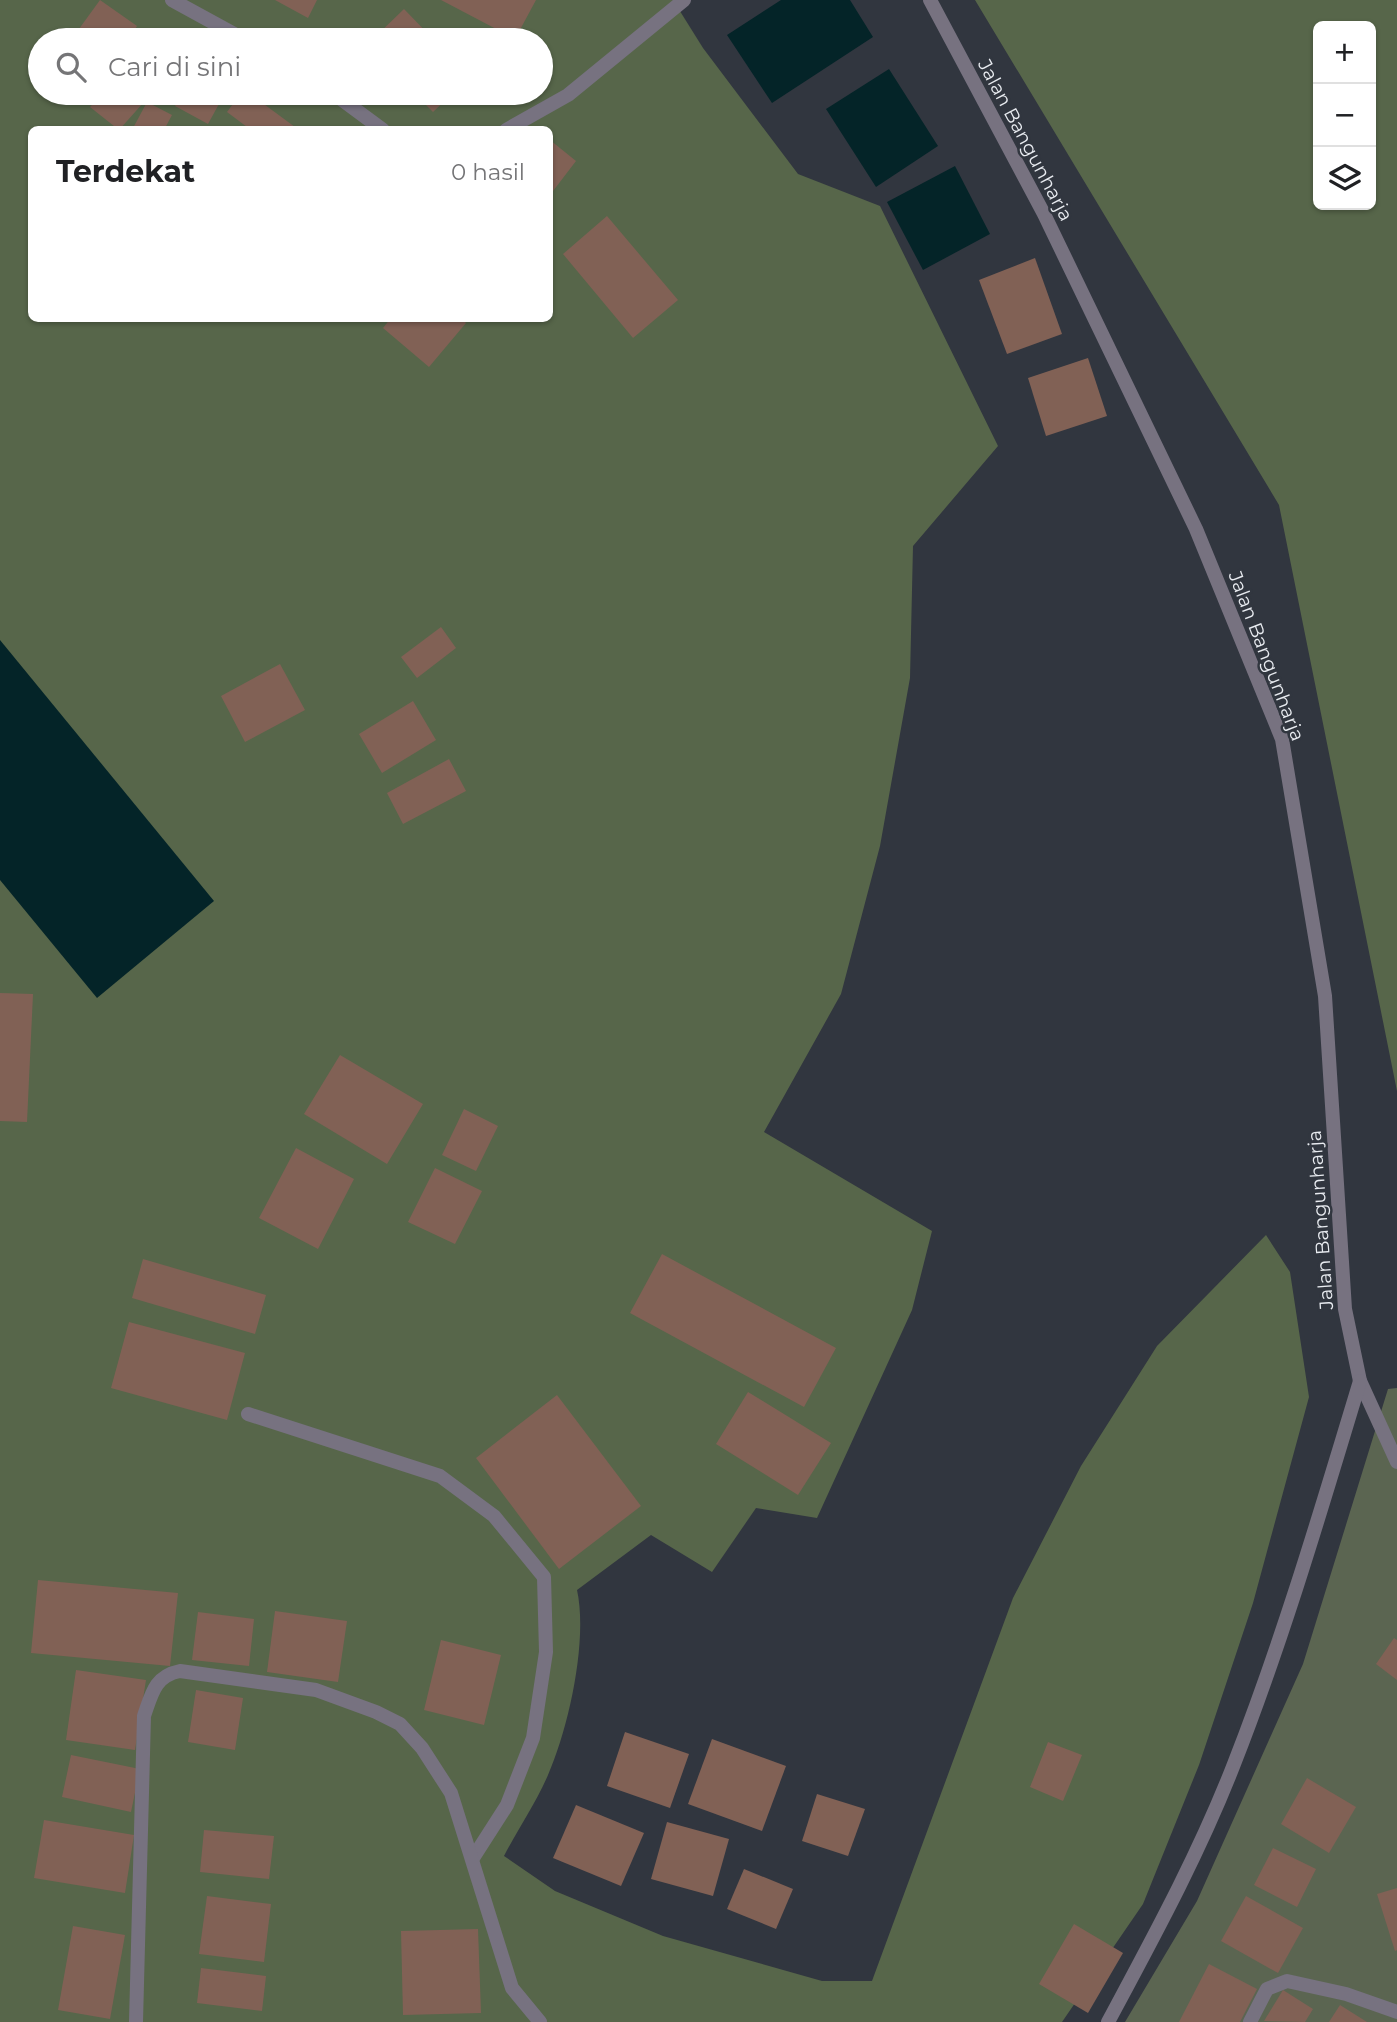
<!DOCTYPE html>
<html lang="id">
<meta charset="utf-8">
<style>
:root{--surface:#fff;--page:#f6f6f6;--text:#202124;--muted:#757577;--line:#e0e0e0}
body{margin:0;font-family:Montserrat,sans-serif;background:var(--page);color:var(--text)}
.controls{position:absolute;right:21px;top:21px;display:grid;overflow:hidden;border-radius:10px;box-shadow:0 2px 5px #0004}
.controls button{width:63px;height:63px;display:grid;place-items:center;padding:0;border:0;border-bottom:2px solid var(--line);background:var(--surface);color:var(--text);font:35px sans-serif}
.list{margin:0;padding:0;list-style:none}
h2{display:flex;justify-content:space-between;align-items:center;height:91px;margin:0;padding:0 28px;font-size:30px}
h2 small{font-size:23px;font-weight:400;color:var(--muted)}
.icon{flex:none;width:38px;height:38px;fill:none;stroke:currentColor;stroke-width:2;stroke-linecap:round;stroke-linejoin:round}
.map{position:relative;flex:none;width:1397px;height:2022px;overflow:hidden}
.search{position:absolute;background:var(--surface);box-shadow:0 2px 5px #0004;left:28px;top:28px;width:525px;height:77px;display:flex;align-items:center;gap:18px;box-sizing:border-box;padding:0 24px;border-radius:38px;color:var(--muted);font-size:26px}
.panel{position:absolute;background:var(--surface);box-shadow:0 2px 5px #0004;left:28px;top:126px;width:525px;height:196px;border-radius:10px}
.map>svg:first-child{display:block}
.green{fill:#5b6551}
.forest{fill:#57664a;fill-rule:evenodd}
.water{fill:#042428}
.building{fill:#816155}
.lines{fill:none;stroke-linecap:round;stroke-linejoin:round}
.street{stroke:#777280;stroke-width:14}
.labels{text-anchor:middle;stroke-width:5;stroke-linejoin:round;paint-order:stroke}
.street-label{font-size:19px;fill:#e9ecf1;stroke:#31363f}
</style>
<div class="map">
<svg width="1397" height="2022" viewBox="0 0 1397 2022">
<rect width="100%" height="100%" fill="#31363f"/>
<polygon class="green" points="1397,1388 1397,2022 1125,2022 1197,1901 1303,1664 1388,1389"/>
<g class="forest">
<path d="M 0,0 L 673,0 L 703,48 L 798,174 L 880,206 L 998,446 L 913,546 L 910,678 L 880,846 L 841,994 L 764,1132 L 932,1231 L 912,1310 L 817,1518 L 756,1508 L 712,1572 L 651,1535 L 577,1590 C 588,1640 569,1727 548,1775 C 536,1803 518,1829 504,1856 L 555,1891 L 663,1936 L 822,1981 L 872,1981 L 1013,1598 L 1081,1466 L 1157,1346 L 1266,1235 L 1290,1272 L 1309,1397 L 1253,1603 L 1199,1765 L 1143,1904 L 1062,2022 L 0,2022 ZM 40,40 L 541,40 L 541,93 L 40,93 ZM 32,130 L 550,130 L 550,318 L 32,318 Z"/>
<path d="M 975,0 L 1397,0 L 1397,1091 L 1279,505 ZM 1318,26 L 1371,26 L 1371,205 L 1318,205 Z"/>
</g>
<g class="water">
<polygon points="781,0 850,0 873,37 772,103 727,35"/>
<polygon points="889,69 938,146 876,187 826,109"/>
<polygon points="955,166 990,234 923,270 887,202"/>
<polygon points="0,640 214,901 97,998 0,880"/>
</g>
<g class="building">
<polygon points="100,0 137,26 128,40 71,40"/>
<polygon points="275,0 317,0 308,18"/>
<polygon points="441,0 536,0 515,39"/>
<polygon points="404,9 434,40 372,40"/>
<polygon points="103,93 152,93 119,130 90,107"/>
<polygon points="182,93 225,93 208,124 175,106"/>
<polygon points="241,93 249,93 299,130 251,130 227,112"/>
<polygon points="414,93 453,93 433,112"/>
<polygon points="147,102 172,115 164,130 132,130"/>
<polygon points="550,140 576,161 550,195"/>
<polygon points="607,216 678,300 633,338 563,254"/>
<polygon points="1035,258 1062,334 1007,354 979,280"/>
<polygon points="391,318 461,318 466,323 429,367 383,328"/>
<polygon points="1088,358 1107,416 1046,436 1028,378"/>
<polygon points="441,627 456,648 417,678 401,657"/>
<polygon points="280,664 305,710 245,742 221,696"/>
<polygon points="413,701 436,740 382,773 359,734"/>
<polygon points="449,759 466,791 403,824 387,793"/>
<polygon points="0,993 33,994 27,1122 0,1121"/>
<polygon points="340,1055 423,1104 387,1164 304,1114"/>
<polygon points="464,1109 498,1126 476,1171 442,1155"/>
<polygon points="296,1148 354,1179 318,1249 259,1218"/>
<polygon points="435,1168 482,1191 455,1244 408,1222"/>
<polygon points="662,1254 836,1348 804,1407 630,1313"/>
<polygon points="143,1259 266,1295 255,1334 132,1298"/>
<polygon points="129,1322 245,1353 227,1420 111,1388"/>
<polygon points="748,1392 831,1443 798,1495 716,1444"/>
<polygon points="557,1395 641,1506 559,1569 476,1458"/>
<polygon points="38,1580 178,1593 170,1666 31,1653"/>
<polygon points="275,1611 347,1621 338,1682 267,1672"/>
<polygon points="198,1612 254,1619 249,1666 192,1660"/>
<polygon points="1394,1638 1397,1640 1397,1680 1376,1664"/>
<polygon points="441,1640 501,1655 484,1725 424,1710"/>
<polygon points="76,1670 146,1680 135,1750 66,1740"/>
<polygon points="196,1690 243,1698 235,1750 188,1742"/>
<polygon points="625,1732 689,1754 670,1808 607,1786"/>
<polygon points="712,1739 786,1766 762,1831 688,1804"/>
<polygon points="1048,1742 1082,1755 1063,1801 1030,1787"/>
<polygon points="71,1755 140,1769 131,1812 62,1797"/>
<polygon points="1307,1778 1356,1807 1329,1853 1281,1824"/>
<polygon points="817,1794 865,1809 848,1856 802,1841"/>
<polygon points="576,1805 644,1833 621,1886 553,1858"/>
<polygon points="44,1820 134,1835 125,1893 34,1878"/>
<polygon points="667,1822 729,1839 713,1896 651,1879"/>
<polygon points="204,1830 274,1836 269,1879 200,1872"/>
<polygon points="1273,1848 1316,1869 1297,1907 1254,1885"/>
<polygon points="744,1869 793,1889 776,1929 727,1909"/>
<polygon points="1397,1888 1397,1950 1395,1951 1377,1894"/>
<polygon points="207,1896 271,1904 264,1962 199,1954"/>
<polygon points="1246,1896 1303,1928 1278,1973 1221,1941"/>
<polygon points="1074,1924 1123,1953 1088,2013 1039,1984"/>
<polygon points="73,1926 125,1935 110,2019 58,2010"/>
<polygon points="478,1929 481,2013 403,2015 401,1931"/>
<polygon points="1209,1964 1257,1989 1240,2022 1179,2022"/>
<polygon points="201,1968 266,1976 262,2011 197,2003"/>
<polygon points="1283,1990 1313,2009 1305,2022 1264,2021"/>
<polygon points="1340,2005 1367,2022 1329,2022"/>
</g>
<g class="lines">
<g class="street">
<polyline points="172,0 245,40"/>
<polyline points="930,0 1044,214 1196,529 1282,739 1325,996 1345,1309 1360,1381 1397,1462"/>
<polyline points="333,93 383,130"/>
<polyline points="506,130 568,95 684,0"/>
<polyline points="248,1414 440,1476 494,1516 544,1577 546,1652 533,1738 507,1805 473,1858"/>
<path d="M 136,2022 L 144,1716 C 152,1693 155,1676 180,1671 L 316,1690 L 376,1712 L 400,1724 L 422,1748 L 451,1793 L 512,1988 L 540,2022"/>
<path d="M 1108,2022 C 1153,1938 1199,1854 1234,1764 C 1283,1639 1321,1510 1360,1381"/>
<polyline points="1250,2022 1267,1989 1287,1981 1346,1994 1397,2012"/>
</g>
</g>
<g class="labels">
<g class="street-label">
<text transform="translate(1026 140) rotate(62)" y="7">Jalan Bangunharja</text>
<text transform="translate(1267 656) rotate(69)" y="7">Jalan Bangunharja</text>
<text transform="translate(1320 1220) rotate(-94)" y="7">Jalan Bangunharja</text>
</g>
</g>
</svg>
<div class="controls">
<button>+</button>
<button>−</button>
<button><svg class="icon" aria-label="layers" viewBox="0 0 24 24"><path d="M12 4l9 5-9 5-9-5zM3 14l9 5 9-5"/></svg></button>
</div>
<div class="search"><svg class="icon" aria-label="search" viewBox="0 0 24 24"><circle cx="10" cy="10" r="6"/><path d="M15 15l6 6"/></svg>Cari di sini</div>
<section class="panel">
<h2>Terdekat<small>0 hasil</small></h2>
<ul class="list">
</ul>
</section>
</div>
